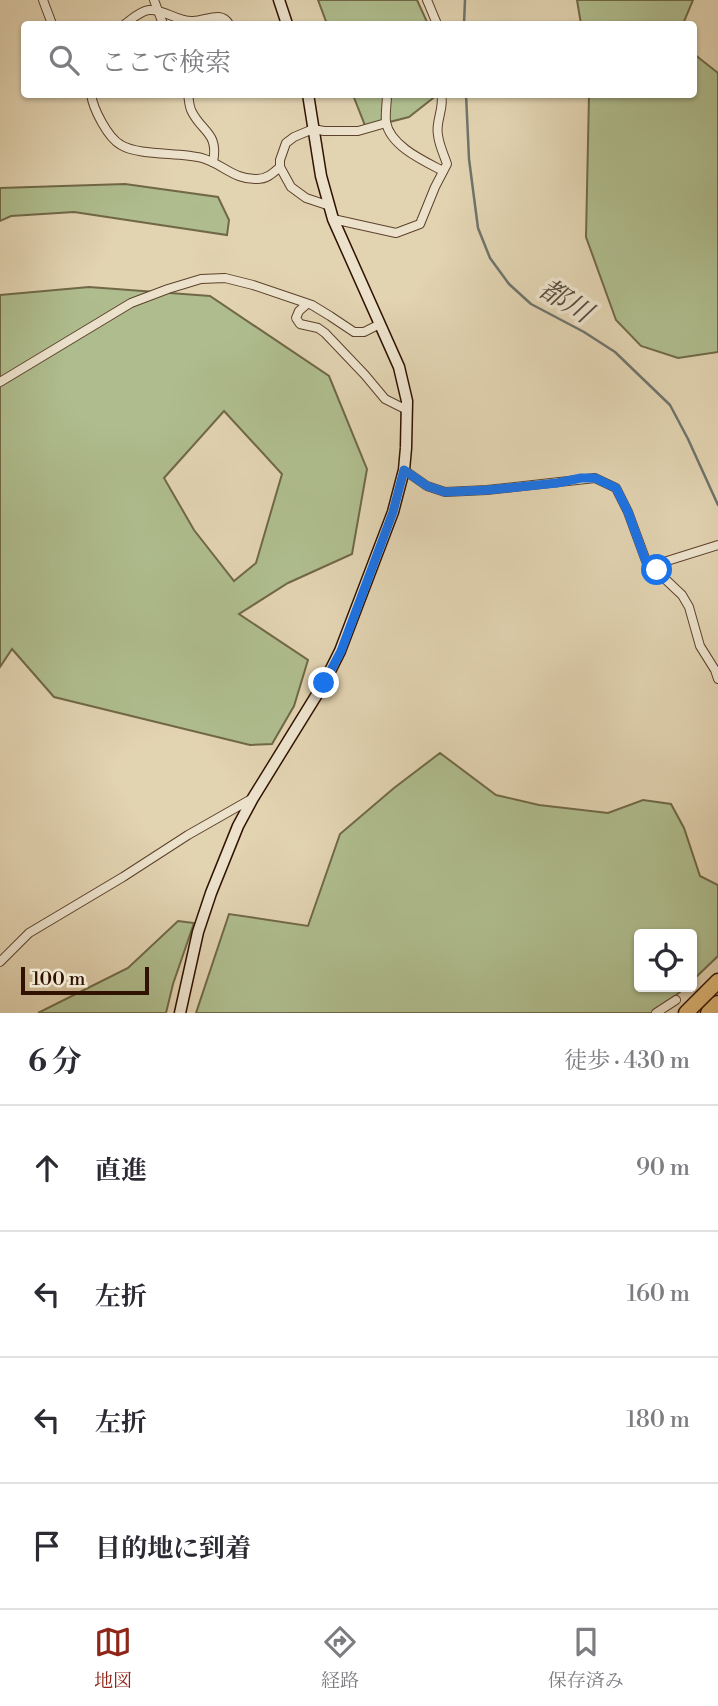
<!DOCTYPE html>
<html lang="ja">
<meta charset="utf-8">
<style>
:root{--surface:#fff;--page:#f2f2f3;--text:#2b2b33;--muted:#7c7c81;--line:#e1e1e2;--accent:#8f2418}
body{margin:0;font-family:"Libre Bodoni","Noto Serif JP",serif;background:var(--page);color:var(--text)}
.controls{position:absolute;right:21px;bottom:21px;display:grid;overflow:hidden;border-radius:7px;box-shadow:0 2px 5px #0004}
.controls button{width:63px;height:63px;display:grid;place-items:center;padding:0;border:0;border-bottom:2px solid var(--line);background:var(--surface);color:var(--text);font:35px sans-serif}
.scale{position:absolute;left:21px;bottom:18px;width:128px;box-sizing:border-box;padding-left:7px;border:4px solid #311200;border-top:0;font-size:19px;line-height:24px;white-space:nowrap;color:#311200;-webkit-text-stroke:5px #ece2cc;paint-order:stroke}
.stop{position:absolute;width:21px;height:21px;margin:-16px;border:5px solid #1a73e8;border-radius:50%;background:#fff}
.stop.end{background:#1a73e8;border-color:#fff;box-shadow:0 2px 7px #0008}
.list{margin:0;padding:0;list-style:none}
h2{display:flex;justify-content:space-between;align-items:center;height:91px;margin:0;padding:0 28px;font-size:30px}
h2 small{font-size:23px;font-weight:400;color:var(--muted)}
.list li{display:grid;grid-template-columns:46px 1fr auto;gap:21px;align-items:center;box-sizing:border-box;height:126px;padding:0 28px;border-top:2px solid var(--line)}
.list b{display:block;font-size:26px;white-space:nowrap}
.list em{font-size:23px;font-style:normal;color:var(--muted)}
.icon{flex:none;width:38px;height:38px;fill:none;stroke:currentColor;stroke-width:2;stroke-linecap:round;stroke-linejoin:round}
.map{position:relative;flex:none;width:718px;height:1013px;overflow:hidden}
.search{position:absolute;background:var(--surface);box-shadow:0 2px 5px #0004;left:21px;right:21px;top:21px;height:77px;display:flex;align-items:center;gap:18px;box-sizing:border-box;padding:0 24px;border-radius:7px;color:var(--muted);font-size:26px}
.sheet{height:595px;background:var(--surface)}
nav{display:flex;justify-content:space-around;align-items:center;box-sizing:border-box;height:98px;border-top:2px solid var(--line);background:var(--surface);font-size:19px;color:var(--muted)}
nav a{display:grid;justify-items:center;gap:4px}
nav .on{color:var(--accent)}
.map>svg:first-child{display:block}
.green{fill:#afbd8e;stroke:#706847;stroke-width:2;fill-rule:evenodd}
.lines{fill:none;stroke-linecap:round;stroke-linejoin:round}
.stream{stroke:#6e746c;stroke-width:2.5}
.street-casing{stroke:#5d422c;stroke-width:10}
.secondary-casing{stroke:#311200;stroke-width:13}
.highway-casing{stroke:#311200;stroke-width:17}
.street{stroke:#ece2cc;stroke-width:8}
.secondary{stroke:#ece2cc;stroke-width:10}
.highway{stroke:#e1ba78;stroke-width:14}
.route{stroke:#1a73e8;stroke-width:9}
.labels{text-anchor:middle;stroke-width:7;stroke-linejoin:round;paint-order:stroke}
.water-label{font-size:28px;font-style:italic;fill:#554b3f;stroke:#ece2cc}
</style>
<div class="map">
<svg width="718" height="1013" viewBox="0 0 718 1013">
<rect width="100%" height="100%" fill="#e2d3b1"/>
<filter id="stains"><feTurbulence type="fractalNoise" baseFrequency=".00286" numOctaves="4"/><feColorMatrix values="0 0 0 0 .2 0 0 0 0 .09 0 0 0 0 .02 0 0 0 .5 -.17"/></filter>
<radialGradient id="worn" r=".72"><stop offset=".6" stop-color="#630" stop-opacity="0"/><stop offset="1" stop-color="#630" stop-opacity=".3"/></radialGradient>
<g class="green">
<polygon points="318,0 417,0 428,24 327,24"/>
<polygon points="577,0 693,0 683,24 581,24"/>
<polygon points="694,54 718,73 718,352 678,358 641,346 616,320 586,237 589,95 694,94"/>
<polygon points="353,95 437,95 409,117 366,128"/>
<polygon points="125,184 218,197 229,220 227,235 74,212 11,216 0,221 0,188"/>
<path d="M 89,287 L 210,296 L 329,376 L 367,469 L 352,554 L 288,583 L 239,614 L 308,660 L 294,706 L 272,744 L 250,745 L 54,697 L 12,649 L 0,667 L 0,295 ZM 224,411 L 282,474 L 256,563 L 234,581 L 194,530 L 164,478 Z"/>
<polygon points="440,753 496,795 539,805 608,813 643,800 671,804 684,828 700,876 718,885 718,956 692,981 692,934 639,934 639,987 686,987 654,1013 196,1013 229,914 308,926 340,834 394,788"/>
<polygon points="178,921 194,923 173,984 166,1013 38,1013 128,968"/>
</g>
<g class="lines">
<g class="stream">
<polyline points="464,24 465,0"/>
<polyline points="466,94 469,159 478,228 490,258 509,284 531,304 584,332 615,352 670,405 688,439 718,505"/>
</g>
<g class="street-casing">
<g id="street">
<polyline points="43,0 52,24"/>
<polyline points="154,0 163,24"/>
<polyline points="427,0 437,24"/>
<path d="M 125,24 C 132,19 140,11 149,10 C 165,9 177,22 193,21 C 206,21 221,10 229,24"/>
<path d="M 91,94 C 93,109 108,138 121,145 C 139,156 180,152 202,158 C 223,164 234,180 257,179 C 267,179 273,173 280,167"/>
<path d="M 188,94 C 189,100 189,107 192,112 C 202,132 219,133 213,162"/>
<path d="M 387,94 C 387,103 385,114 386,122 C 390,146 424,161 443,171"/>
<polyline points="330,206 306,198 291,187 280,167 280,160 286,143 294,137 313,129 324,131 358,131 386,123"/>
<path d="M 333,219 L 396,233 L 420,224 L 435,187 L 447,164 C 444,155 439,145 438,135 C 435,121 445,108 441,94"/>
<polyline points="307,304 299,311 296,318 300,324 318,328 325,333 365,375 385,399 407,410"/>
<polyline points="0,382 131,303 168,289 201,279 225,278 253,285 312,305 330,316 354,332 364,332 380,324"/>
<polyline points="404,470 427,486 445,492 487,490 595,478 616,488 628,512 646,561 682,595 689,607 700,646 715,670 718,679"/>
<polyline points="657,570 667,561 718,545"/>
<polyline points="0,962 29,933 123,877 188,835 253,798"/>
<polyline points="656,1013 676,1000"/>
</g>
</g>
<g class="secondary-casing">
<g id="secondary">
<polyline points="279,0 287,24"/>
<polyline points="180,1013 198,932 211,893 238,826 253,798 324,683 340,651 393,512 404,470 406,448 407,401 399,367 333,219 321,176 308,94"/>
</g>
</g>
<g class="highway-casing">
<g id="highway">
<polyline points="686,1013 718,981"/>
<polyline points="708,1013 718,1003"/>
</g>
</g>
<use href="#street" class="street"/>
<use href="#secondary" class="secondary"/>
<use href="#highway" class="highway"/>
</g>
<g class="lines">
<polyline class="route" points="324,683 341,651 393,512 404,470 427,486 445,492 487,490 557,483 581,478 595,478 616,488 628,512 646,562 657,570"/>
</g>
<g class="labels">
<g class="water-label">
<text transform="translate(566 300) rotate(32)" y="10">都川</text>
</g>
</g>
<rect width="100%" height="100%" filter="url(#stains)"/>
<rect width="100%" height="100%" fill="url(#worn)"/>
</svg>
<div class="controls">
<button><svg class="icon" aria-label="locate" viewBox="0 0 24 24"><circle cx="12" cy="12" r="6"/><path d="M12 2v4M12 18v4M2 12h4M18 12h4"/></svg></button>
</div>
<div class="scale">100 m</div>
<div class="stop" style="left:657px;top:570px"></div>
<div class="stop end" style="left:324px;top:683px"></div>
<div class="search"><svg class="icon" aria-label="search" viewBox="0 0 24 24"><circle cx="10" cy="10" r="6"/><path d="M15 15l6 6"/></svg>ここで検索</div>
</div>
<section class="sheet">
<h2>6 分<small>徒歩 · 430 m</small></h2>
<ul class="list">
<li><svg class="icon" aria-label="ahead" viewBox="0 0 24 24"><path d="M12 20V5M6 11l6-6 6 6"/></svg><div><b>直進</b></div><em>90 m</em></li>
<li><svg class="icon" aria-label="left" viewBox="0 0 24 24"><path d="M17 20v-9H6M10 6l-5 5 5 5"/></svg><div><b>左折</b></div><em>160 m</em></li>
<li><svg class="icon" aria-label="left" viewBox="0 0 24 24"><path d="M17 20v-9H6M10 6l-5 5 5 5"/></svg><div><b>左折</b></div><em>180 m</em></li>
<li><svg class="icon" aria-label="arrive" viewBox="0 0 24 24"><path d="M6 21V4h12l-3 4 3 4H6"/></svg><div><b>目的地に到着</b></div></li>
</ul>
</section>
<nav>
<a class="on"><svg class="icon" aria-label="map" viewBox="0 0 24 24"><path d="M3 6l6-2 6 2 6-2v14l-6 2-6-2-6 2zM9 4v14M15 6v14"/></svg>地図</a>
<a><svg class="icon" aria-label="directions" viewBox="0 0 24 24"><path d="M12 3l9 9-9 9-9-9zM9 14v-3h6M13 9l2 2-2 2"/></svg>経路</a>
<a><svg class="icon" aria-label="saved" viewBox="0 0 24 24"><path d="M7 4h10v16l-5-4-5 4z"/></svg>保存済み</a>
</nav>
